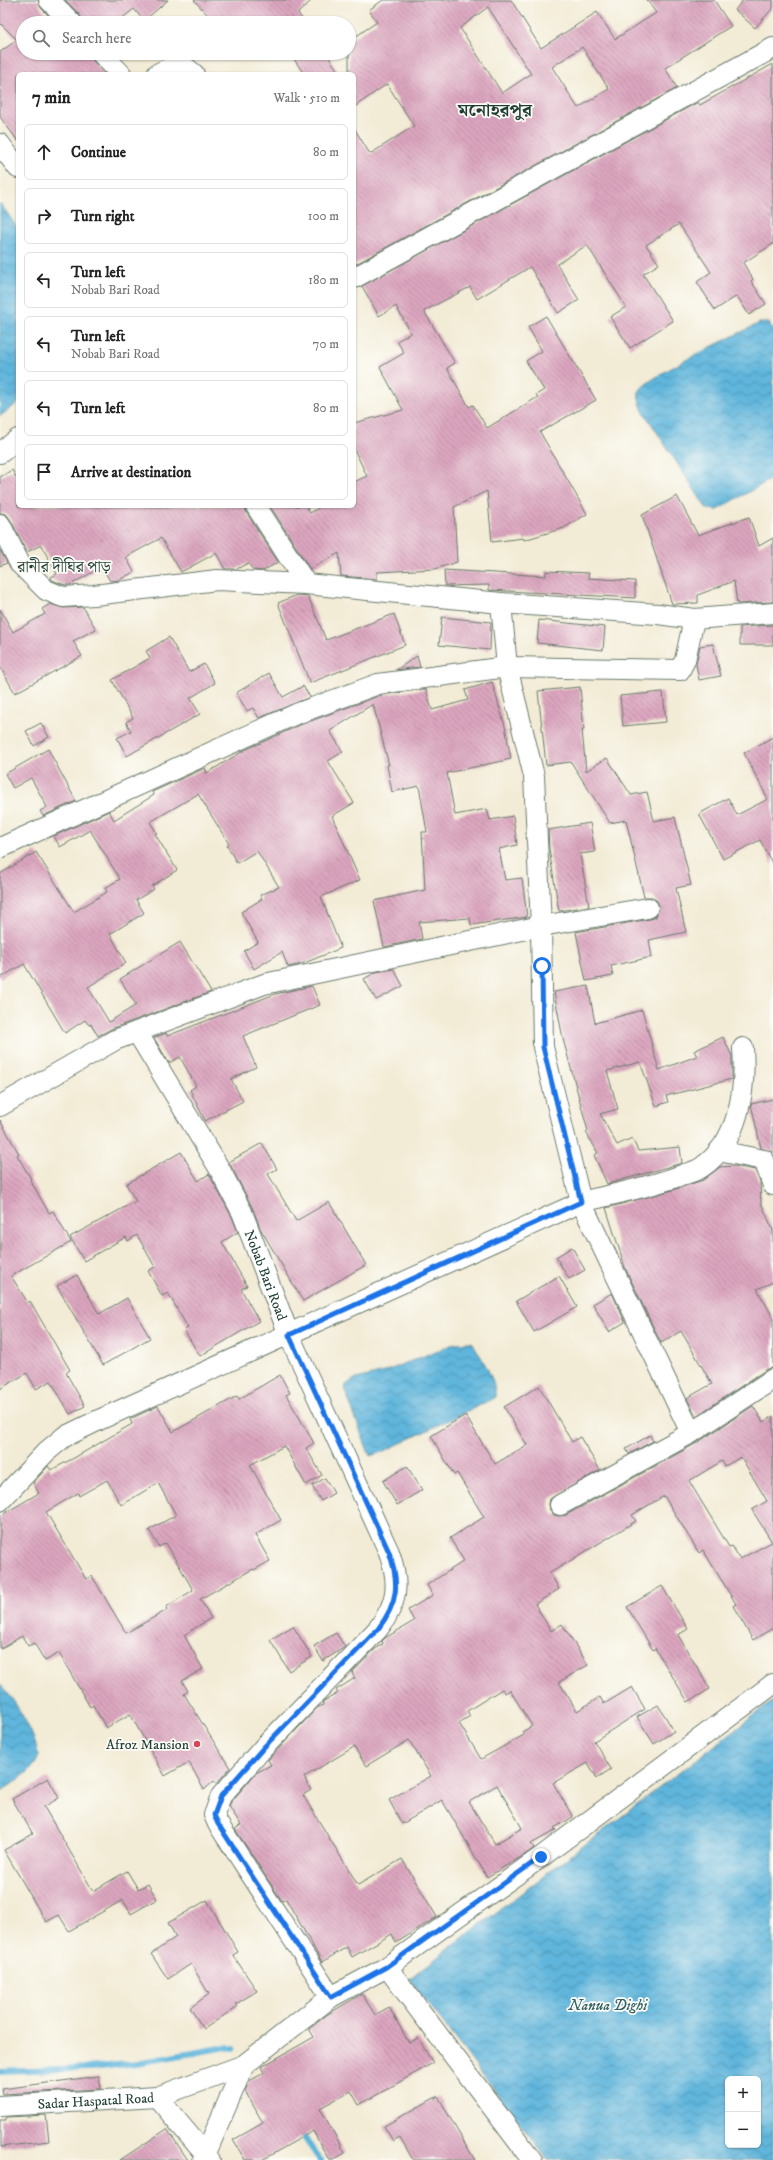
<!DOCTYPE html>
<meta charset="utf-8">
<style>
:root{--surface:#fff;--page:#f2f2f2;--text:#222;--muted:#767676;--line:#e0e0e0}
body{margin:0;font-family:"IM FELL DW Pica","Noto Serif Bengali",serif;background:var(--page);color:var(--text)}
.controls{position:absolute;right:12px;bottom:12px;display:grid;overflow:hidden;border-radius:6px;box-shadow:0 1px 3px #0004}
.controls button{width:36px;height:36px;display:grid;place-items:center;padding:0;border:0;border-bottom:1px solid var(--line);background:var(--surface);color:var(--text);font:20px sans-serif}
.stop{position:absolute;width:12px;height:12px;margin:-9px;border:3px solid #1a73e8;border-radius:50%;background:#fff}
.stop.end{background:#1a73e8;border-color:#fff;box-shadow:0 1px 4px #0008}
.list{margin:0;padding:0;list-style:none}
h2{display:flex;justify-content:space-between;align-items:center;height:52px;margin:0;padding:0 16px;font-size:17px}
h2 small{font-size:13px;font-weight:400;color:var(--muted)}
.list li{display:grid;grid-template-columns:26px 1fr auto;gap:12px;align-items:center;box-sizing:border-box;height:56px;margin:0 8px 8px;padding:0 8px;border:1px solid var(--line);border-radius:6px}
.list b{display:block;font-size:15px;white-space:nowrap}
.list p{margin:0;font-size:13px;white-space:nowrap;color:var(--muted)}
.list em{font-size:13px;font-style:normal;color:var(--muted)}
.icon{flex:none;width:22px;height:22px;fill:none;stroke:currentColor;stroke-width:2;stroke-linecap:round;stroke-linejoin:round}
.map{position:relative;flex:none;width:773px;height:2160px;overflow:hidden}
.search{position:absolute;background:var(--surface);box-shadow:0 1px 3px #0004;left:16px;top:16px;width:340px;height:44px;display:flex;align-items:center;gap:10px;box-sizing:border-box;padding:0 14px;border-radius:22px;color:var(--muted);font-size:15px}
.panel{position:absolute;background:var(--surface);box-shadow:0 1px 3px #0004;left:16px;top:72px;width:340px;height:436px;border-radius:6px}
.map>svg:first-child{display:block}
.water{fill:url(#water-waves);stroke:#3f7988;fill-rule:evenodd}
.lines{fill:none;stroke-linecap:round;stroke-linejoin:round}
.stream{stroke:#5fb5dc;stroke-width:6}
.building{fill:url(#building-back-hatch);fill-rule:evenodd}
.minor-casing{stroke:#697a6c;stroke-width:22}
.minor{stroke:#fff;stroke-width:20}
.route{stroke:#1a73e8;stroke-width:5}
.poi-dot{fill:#d1495b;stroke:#fdfcf7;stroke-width:1.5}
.labels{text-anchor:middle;stroke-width:3.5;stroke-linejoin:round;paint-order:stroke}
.street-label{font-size:14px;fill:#1f3d34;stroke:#fdfcf7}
.poi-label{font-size:14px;fill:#1f3d34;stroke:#fdfcf7;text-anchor:end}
.water-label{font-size:15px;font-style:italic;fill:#326166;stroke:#fdfcf7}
.quarter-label{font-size:16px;fill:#1f3d34;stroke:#fdfcf7}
.district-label{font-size:18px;font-weight:bold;fill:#1f3d34;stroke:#fdfcf7}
</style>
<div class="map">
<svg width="773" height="2160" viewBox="0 0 773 2160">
<defs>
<pattern id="water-waves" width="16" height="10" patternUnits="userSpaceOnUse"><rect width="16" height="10" fill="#5fb5dc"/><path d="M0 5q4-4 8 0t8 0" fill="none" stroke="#4e94b3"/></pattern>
<pattern id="building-back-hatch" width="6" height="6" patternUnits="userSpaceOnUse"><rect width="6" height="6" fill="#dca6bf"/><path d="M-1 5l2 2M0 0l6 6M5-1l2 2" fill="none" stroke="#b2889c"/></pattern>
</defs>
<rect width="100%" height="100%" fill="#fdfcf7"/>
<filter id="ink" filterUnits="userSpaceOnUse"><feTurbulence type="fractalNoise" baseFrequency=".025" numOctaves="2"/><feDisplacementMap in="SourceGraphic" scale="8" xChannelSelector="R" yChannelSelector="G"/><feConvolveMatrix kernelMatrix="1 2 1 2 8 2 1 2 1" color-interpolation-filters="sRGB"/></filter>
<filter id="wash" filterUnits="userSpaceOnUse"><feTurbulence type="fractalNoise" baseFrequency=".012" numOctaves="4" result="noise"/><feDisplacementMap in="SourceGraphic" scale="16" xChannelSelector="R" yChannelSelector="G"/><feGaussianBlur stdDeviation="0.9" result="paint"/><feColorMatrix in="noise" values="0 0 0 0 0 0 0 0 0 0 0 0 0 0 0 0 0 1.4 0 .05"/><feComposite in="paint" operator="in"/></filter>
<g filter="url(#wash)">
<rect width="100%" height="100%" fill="#f2ebd5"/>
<g class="water">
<polygon points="0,203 18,229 18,403 0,416"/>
<path d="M 760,323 L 769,323 L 773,330 L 773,478 L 717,510 L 707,509 L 643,411 C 641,405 636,396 640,390 C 649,376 739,333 760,323 Z"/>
<path d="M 470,1342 L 473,1343 C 481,1358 497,1380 495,1398 L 382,1452 L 370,1456 L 345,1391 L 346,1385 L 353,1380 L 384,1372 L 456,1343 Z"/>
<path d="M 0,1685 C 12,1694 40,1742 38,1757 C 37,1769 9,1786 0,1792 Z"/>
<path d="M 773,1701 L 773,2160 L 548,2160 L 409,1979 ZM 728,2079 L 758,2079 L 758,2145 L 728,2145 Z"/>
</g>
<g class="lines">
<g class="stream">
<polyline points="0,2071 89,2068 137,2063 226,2047 233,2049"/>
<polyline points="299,2130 320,2160"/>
</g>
</g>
<g id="blocks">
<g class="building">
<polygon points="0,0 38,0 41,8 56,23 23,23 23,53 90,53 93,61 105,74 18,74 18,141 0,117 0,52 17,40 0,23"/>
<polygon points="65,0 168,0 144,21 134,9 116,23 83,23 80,15"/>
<polygon points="194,0 312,0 298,13 305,23 215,23"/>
<path d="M 383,0 L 511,0 L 541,48 L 597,12 L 615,39 L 656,13 L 647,0 L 714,0 L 731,26 L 665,68 L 677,88 L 354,265 L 354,128 L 370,154 L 414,126 L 387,84 L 354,107 L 354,74 L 349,74 L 349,41 L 377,22 L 369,10 ZM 488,7 L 531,74 L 502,93 L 460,28 ZM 582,47 L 609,89 L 578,108 L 552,67 Z"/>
<polygon points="743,0 773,0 773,8 755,28 735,10"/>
<polygon points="290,53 326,53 340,74 304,74"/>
<polygon points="773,64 773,244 743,263 753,279 751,281 766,304 749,315 737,296 715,310 697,282 711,272 679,224 646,245 659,264 643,274 673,321 630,348 610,317 626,307 587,245 557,264 579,300 558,313 530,267 477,299 470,287 424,311 455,363 447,368 469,407 473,405 487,428 538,397 536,395 544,390 526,361 542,351 528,327 546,316 596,400 540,432 587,514 564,528 524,540 523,538 492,542 487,491 454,507 457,562 435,569 377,572 377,579 341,576 339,553 310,569 270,506 306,506 310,513 322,506 354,506 354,482 367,476 354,449 354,423 403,410 380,367 404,353 397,341 411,333 396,306 379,316 362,286 698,102 700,105"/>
<polygon points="12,470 18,481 18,506 245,506 246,512 278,562 263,571 253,570 248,563 237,569 225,569 216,553 181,572 161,538 126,557 134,572 119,580 110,581 102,567 70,585 65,585 52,580 51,577 57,574 41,545 27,552 10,519 6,514 0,513 0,477"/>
<polygon points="677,496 698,535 749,517 759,546 773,538 773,602 737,604 734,581 698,595 698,603 672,604 642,515"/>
<polygon points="0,550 7,563 0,566"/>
<polygon points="444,570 546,576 546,571 589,573 588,578 635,581 635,598 489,590 489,585 445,586"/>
<polygon points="297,595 308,596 326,640 394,614 405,645 310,683 278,603"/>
<polygon points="50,604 63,608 83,607 96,629 73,641 82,656 15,693 0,667 0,609 13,632 45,614 42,609"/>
<polygon points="442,617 491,622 490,650 439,645"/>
<polygon points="539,620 605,627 603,650 537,643"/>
<polygon points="773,625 773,645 740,645 740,627"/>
<polygon points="169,637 189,672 204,664 215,683 190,698 200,714 127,756 117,738 131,731 126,722 133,718 112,680 150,658 146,651"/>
<polygon points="713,644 721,676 699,680 696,664 700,646"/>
<polygon points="417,656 420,667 396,670"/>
<polygon points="269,673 283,697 303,686 310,697 259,718 253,708 247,711 236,693"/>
<polygon points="492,682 505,726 511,759 447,773 455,815 487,809 490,820 513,816 517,845 499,849 505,880 522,878 527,917 471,925 470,918 419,922 422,939 384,947 374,901 425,890 422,832 427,832 419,786 392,792 387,765 389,765 373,704 330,731 343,752 328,761 354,803 332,816 360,880 321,897 341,948 302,964 288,967 282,952 254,969 244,951 258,942 241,912 262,899 260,895 279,887 257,851 237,863 227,846 229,844 198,794 150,822 157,833 155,834 177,870 152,886 154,889 136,900 144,913 110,934 126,963 88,987 109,1022 136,1005 120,979 180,942 211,992 111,1029 98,1036 91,1024 89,1025 85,1020 65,1033 24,964 0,978 0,874 36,852 74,912 107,892 105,888 120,879 90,830 60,847 54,836 109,811 114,820 154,795 152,792 205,768 207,773 243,751 300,725 381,695 426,689 432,710 468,700 465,690"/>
<polygon points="580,687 584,730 582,730 586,771 607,758 631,795 647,792 654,821 675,817 691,885 676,888 686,932 649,940 652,957 611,966 613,976 586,981 576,932 650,919 656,917 659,906 657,901 652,897 644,897 626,820 610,823 571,762 546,765 538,691"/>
<polygon points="663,692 666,722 623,726 620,696"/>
<polygon points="41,723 49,737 34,746 26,731"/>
<polygon points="773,737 773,865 760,840 723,859 699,814 728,798 737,815 768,799 744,753"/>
<polygon points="48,749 76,801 43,816 40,811 47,807 31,778 13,788 5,774"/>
<polygon points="590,823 595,852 580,854 589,906 559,911 549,849 548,830"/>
<polygon points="394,969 403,986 376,1000 364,979 376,972"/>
<polygon points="312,986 320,1005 243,1036 256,1067 231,1079 243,1101 205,1121 190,1090 196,1086 180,1057 169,1063 154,1038 166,1033 167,1036 275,994"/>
<polygon points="588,986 595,1023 642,1010 659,1070 697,1056 694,1051 723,1037 732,1056 732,1079 666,1096 668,1102 656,1106 640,1062 607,1071 618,1109 600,1114 617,1145 632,1138 638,1151 680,1147 682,1163 607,1184 594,1155 598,1153 586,1132 588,1131 563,1039 554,992"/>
<polygon points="773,1099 773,1153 761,1148 751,1104"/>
<polygon points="0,1120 19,1154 17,1155 31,1179 30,1180 49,1213 53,1211 71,1242 11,1276 28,1303 30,1301 70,1370 66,1373 85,1406 70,1414 51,1381 36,1389 27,1373 0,1389"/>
<polygon points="262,1143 277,1169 268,1174 296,1221 329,1202 366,1265 303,1301 260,1228 252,1207 229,1162"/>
<polygon points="181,1152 198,1181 209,1174 232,1217 238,1232 222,1242 247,1286 241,1289 259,1321 200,1356 184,1330 188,1328 168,1293 162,1296 148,1271 155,1267 137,1235 128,1241 126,1237 84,1261 70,1237 136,1201 126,1184"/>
<polygon points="734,1166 755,1170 760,1182 761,1203 773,1230 773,1282 757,1289 773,1317 773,1368 767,1369 696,1416 687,1398 712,1384 681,1331 661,1343 626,1270 606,1208 673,1190 703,1180 720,1167"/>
<polygon points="572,1247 585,1270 569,1279 556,1257"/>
<polygon points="77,1275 99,1314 127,1298 150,1338 103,1365 57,1286"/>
<polygon points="559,1276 577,1307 534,1332 516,1301"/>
<polygon points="612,1293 625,1322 609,1332 593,1304"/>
<path d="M 280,1375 L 290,1393 L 286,1395 L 314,1443 L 306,1448 L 322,1475 L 306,1485 L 284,1446 L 250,1465 L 281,1520 L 255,1535 L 270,1561 L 254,1570 L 253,1569 L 200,1599 L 211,1618 L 184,1635 L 203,1669 L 182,1681 L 188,1691 L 184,1694 L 230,1768 L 216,1784 L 214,1781 L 204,1790 L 189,1762 L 165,1776 L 130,1714 L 106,1728 L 93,1705 L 90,1707 L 59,1653 L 45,1661 L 34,1643 L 28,1646 L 22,1636 L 0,1649 L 0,1516 L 39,1493 L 33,1483 L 48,1466 L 51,1470 L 74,1458 L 132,1424 L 130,1419 L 158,1406 L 173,1432 L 237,1396 L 239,1399 ZM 107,1480 L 121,1505 L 158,1483 L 176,1515 L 149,1530 L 159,1547 L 166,1543 L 193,1590 L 166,1607 L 167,1610 L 126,1633 L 92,1576 L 86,1579 L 46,1512 L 78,1493 L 79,1496 Z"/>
<path d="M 539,1386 L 572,1442 L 580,1437 L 600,1470 L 550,1499 L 549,1504 L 550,1510 L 554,1515 L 559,1516 L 566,1515 L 697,1443 L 753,1406 L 763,1422 L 773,1416 L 773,1628 L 753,1640 L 733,1606 L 736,1604 L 703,1550 L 699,1553 L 664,1496 L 632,1515 L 636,1521 L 550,1573 L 559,1589 L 535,1604 L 551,1631 L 562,1624 L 588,1665 L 559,1682 L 577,1711 L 600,1697 L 604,1704 L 632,1687 L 645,1709 L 594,1741 L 611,1769 L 597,1778 L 588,1763 L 553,1783 L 573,1817 L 554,1828 L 556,1830 L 531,1844 L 534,1848 L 526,1854 L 487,1877 L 442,1800 L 402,1824 L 389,1800 L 431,1776 L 409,1740 L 366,1766 L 354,1747 L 304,1777 L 311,1790 L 303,1795 L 358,1885 L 402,1859 L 437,1917 L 396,1943 L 392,1934 L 352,1957 L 347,1947 L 322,1962 L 286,1899 L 282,1901 L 235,1829 L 241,1825 L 229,1806 L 231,1802 L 256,1773 L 271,1765 L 268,1760 L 317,1708 L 323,1705 L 323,1702 L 338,1693 L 336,1690 L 355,1678 L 352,1673 L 374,1650 L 383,1644 L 382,1641 L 385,1638 L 414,1621 L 408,1610 L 433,1595 L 427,1585 L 464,1561 L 450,1538 L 484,1517 L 457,1473 L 454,1475 L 431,1436 L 465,1415 L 495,1464 L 527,1445 L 504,1407 ZM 741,1457 L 767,1501 L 752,1510 L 772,1542 L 740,1559 L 732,1546 L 729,1547 L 689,1481 L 722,1461 L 725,1466 ZM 502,1689 L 505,1693 L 510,1690 L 532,1726 L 522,1732 L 524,1735 L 481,1759 L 459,1723 L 470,1716 L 467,1711 ZM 497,1785 L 522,1828 L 495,1844 L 469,1802 Z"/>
<polygon points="650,1435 653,1441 629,1454 626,1449"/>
<polygon points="407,1466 422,1490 397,1505 383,1481"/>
<polygon points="325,1478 334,1493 321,1501 312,1486"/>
<polygon points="662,1586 688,1629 678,1635 710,1689 688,1702 655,1648 653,1650 627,1607"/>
<polygon points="293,1626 312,1657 289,1671 270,1640"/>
<polygon points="336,1633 345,1647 323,1661 314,1646"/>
<polygon points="658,1705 674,1731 654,1744 637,1717"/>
<polygon points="48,1778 59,1798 44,1807 93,1891 127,1871 138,1889 148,1884 157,1899 131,1914 123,1900 69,1931 59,1915 46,1922 4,1850 33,1834 12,1799"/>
<polygon points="207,1900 238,1952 233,1955 257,1991 236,2004 238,2006 204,2029 190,2008 209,1994 191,1964 168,1979 151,1954 176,1937 168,1923"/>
<polygon points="362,1994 375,2015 389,2007 409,2043 418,2038 433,2063 359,2105 351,2091 320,2108 345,2153 333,2160 329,2160 313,2131 262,2160 245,2160 233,2140 263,2123 245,2091 249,2081 264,2073 261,2067 314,2037 309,2029 328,2014"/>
<polygon points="99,2076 101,2089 3,2094 2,2089"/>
<polygon points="438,2096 454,2125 475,2160 413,2160 400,2137 393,2141 384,2126"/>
<polygon points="46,2115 49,2141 0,2147 0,2120 6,2120 6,2117"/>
<polygon points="167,2129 188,2160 120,2160"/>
</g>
</g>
</g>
<g filter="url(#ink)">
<use href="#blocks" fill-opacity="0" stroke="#697a6c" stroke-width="1"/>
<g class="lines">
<g class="minor-casing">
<g id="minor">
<polyline points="49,0 72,23"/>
<polyline points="101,53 121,74"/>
<polyline points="157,74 171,67 184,66 194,74"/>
<polyline points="0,144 18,168"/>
<polyline points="354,278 773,48"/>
<polyline points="0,453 18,439"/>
<polyline points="256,506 306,584"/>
<polyline points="0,524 20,564 46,590 63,597 94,595 217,580 306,584 501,603 658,614 694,619 773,613"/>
<polyline points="501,603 507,667 534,776 541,926 543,1047 581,1202 691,1433"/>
<polyline points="0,848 296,714 378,684 507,667 680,670 685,660 694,619"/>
<path id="s1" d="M 137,1032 L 219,1168 L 242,1212 L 289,1335 L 389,1552 C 400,1583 398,1603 378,1629 L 264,1747 L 221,1796 L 214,1815 L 218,1824 L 331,1997"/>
<polyline points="0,1106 115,1040 264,984 541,926 648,908"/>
<polyline points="719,1151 764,1160 773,1185"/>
<path d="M 0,1501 L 46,1452 L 64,1437 L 101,1419 L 581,1202 C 615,1194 650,1187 682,1175 C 688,1173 697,1171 702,1167 C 739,1142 746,1089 743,1048"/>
<polyline points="560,1505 691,1433 773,1379"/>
<polyline points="387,1967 532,2160"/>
<polyline points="157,2097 210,2160"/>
<path id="s2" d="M 0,2106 L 157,2097 L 244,2065 L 331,1997 L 387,1967 L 541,1857 L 773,1684"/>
<polyline points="203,2160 244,2065"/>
</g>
</g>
<use href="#minor" class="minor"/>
</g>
</g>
<g class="lines" filter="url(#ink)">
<path class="route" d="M 541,1857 L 386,1967 L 331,1997 L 218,1824 L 214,1815 L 221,1796 L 264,1747 L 378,1629 C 398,1603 400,1583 389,1552 L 289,1335 L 581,1202 L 543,1047 L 542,966"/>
</g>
<circle class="poi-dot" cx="197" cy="1744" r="4"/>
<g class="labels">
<g class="street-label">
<text dy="5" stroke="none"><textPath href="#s1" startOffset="276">Nobab Bari Road</textPath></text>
<text dy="5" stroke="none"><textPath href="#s2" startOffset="96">Sadar Haspatal Road</textPath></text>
</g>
<g class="poi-label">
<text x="189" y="1749">Afroz Mansion</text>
</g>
<g class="water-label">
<text x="608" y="2010">Nanua Dighi</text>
</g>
<g class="quarter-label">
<text x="64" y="572">রানীর দীঘির পাড়</text>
</g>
<g class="district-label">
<text x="495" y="116">মনোহরপুর</text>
</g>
</g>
</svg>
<div class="controls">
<button>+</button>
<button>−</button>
</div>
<div class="stop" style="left:542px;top:966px"></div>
<div class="stop end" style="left:541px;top:1857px"></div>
<div class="search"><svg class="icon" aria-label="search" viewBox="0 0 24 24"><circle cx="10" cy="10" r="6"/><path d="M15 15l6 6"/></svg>Search here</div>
<section class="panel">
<h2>7 min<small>Walk · 510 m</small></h2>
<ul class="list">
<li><svg class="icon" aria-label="ahead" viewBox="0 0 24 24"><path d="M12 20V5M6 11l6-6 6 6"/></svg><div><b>Continue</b></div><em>80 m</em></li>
<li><svg class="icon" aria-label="right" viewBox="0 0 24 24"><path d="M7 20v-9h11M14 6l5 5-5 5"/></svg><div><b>Turn right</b></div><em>100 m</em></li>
<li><svg class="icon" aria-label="left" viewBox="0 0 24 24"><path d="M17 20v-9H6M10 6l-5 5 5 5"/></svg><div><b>Turn left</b><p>Nobab Bari Road</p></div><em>180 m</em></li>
<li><svg class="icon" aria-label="left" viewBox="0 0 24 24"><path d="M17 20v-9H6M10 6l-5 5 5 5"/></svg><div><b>Turn left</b><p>Nobab Bari Road</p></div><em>70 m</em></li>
<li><svg class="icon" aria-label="left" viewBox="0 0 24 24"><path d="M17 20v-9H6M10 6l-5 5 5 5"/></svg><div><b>Turn left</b></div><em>80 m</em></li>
<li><svg class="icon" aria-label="arrive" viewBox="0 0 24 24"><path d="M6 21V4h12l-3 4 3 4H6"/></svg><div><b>Arrive at destination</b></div></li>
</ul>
</section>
</div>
